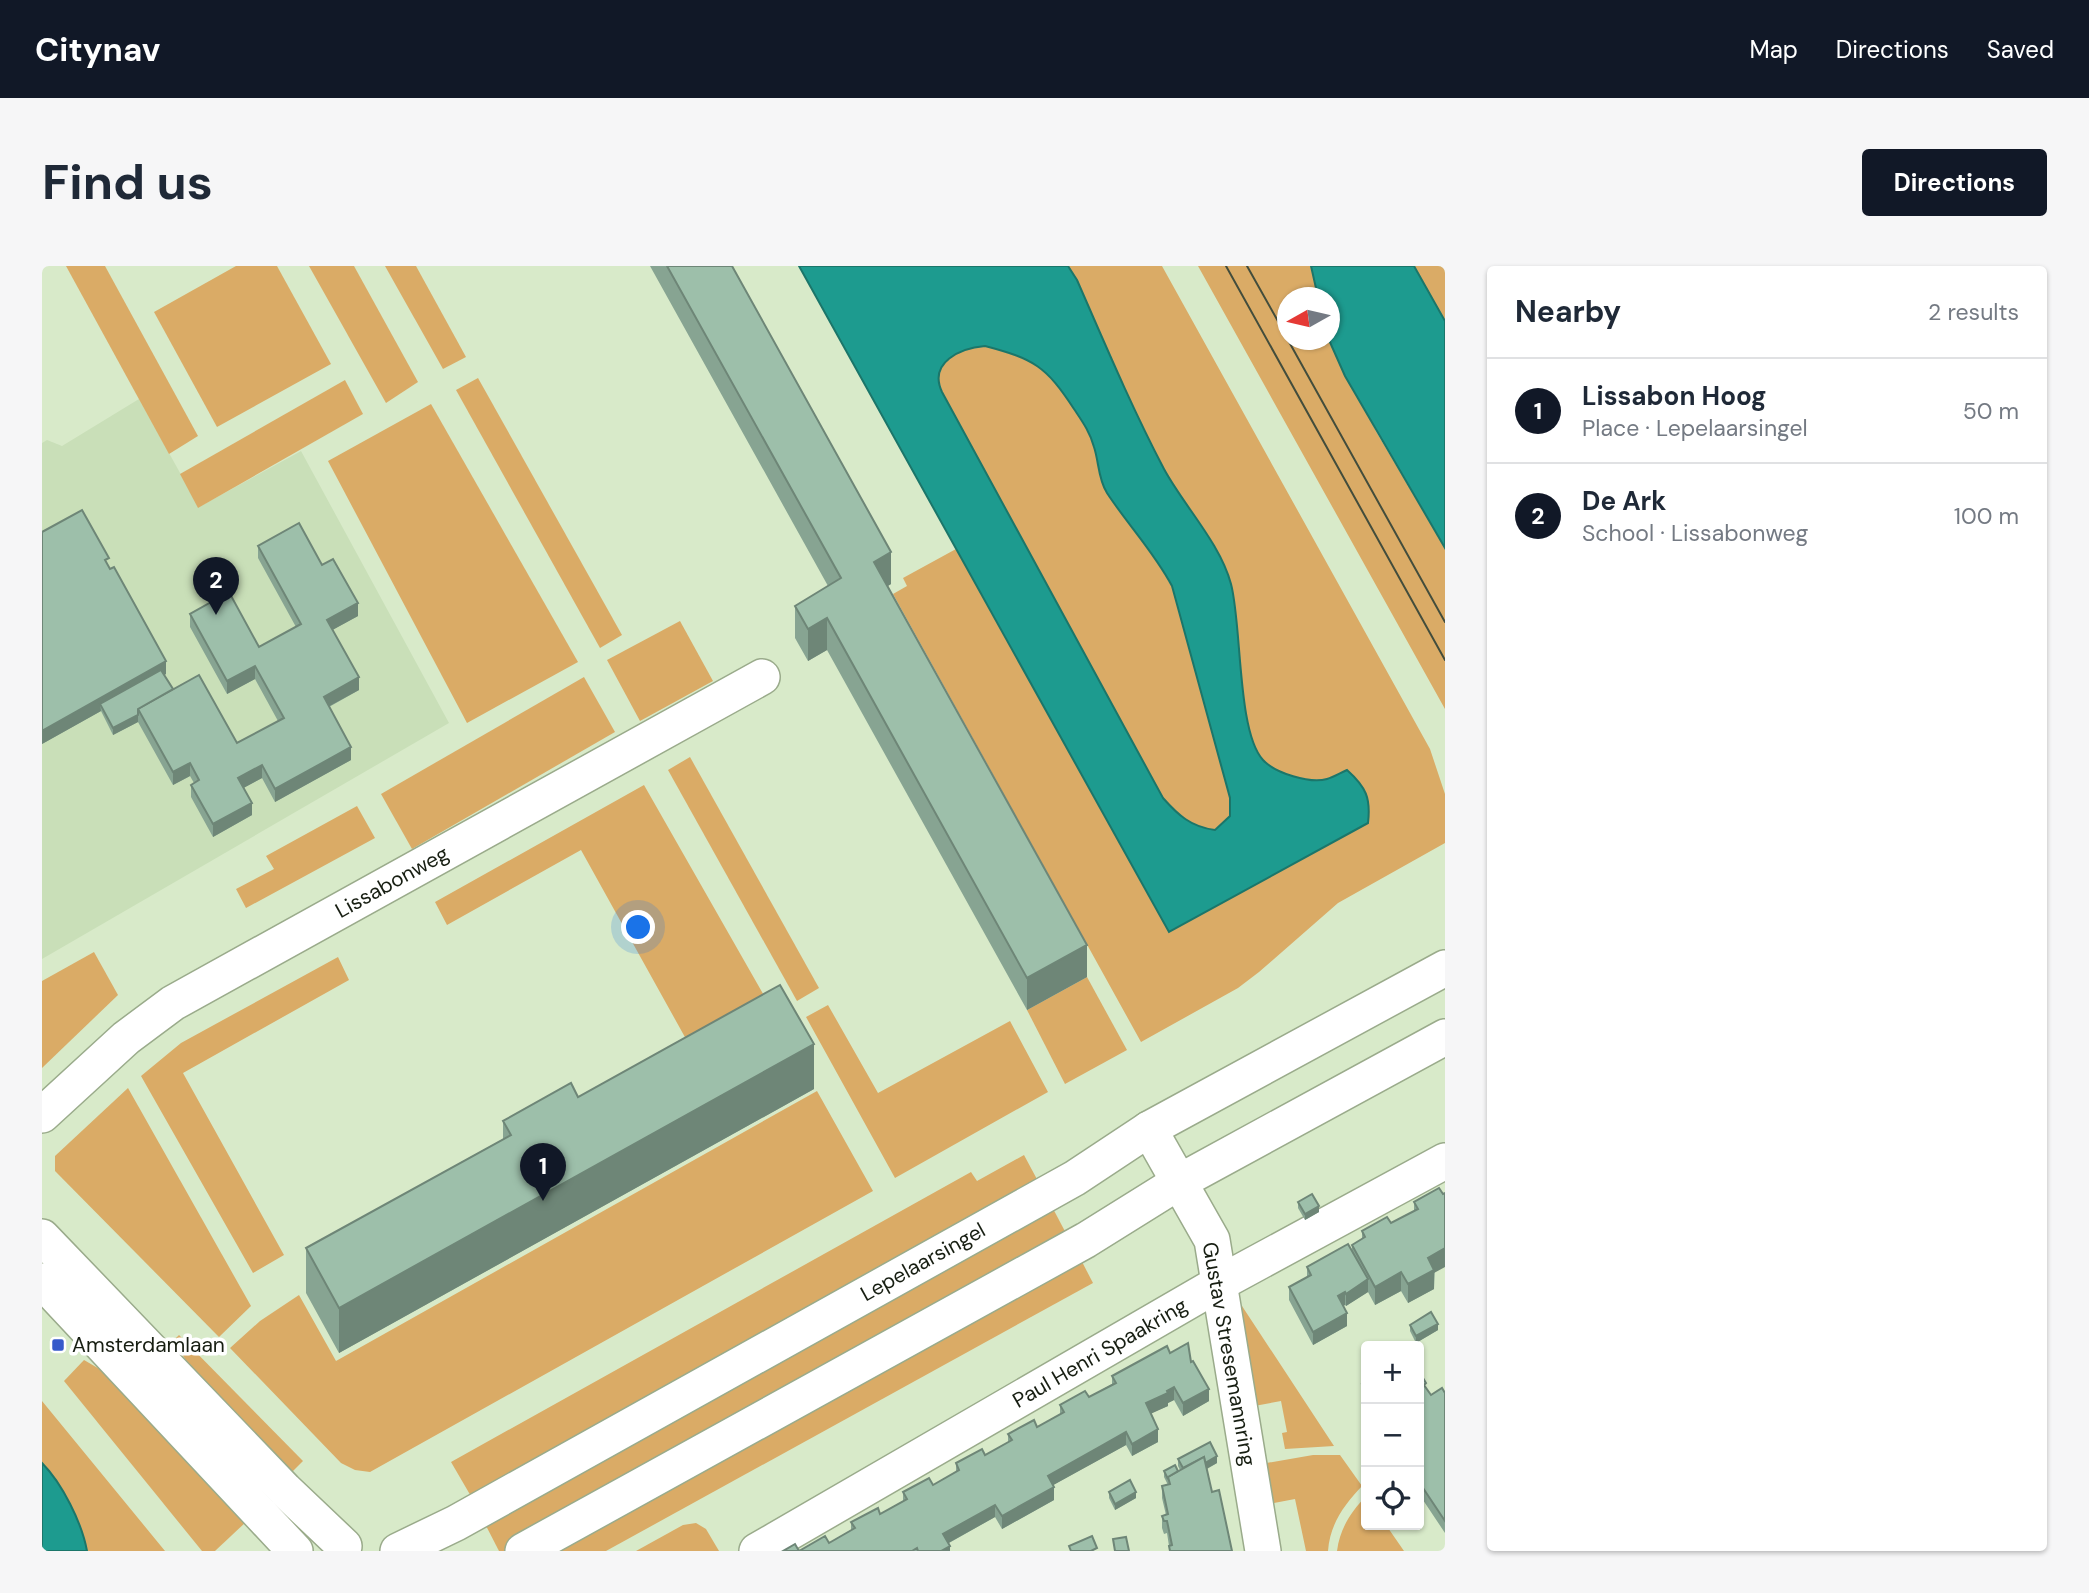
<!DOCTYPE html>
<meta charset="utf-8">
<style>
:root{--surface:#fff;--page:#f6f6f7;--text:#1f2937;--muted:#747a83;--line:#e0e1e3;--accent:#111827}
body{margin:0;font-family:"DM Sans",sans-serif;background:var(--page);color:var(--text)}
.controls{position:absolute;right:21px;bottom:21px;display:grid;overflow:hidden;border-radius:7px;box-shadow:0 2px 5px #0004}
.controls button{width:63px;height:63px;display:grid;place-items:center;padding:0;border:0;border-bottom:2px solid var(--line);background:var(--surface);color:var(--text);font:35px sans-serif}
.compass{position:absolute;left:1235px;top:21px;width:63px;height:63px;border-radius:50%;background:var(--surface);box-shadow:0 2px 5px #0004;rotate:262deg}
.you{position:absolute;left:597px;top:662px;width:24px;height:24px;margin:-18px;border:5px solid #fff;border-radius:50%;background:#1a73e8;box-shadow:0 0 0 10px #1a73e833}
.badge{display:grid;place-items:center;width:46px;height:46px;border-radius:50%;background:var(--accent);color:#fff;font-size:23px;font-weight:700}
.pin{position:absolute;translate:-50% -58px;filter:drop-shadow(0 2px 4px #0008)}
.pin::after{content:'';position:absolute;top:37px;width:24px;height:21px;background:inherit;clip-path:polygon(0 0,100% 0,50% 100%)}
.list{margin:0;padding:0;list-style:none}
h2{display:flex;justify-content:space-between;align-items:center;height:91px;margin:0;padding:0 28px;font-size:30px}
h2 small{font-size:23px;font-weight:400;color:var(--muted)}
.list li{display:grid;grid-template-columns:46px 1fr auto;gap:21px;align-items:center;box-sizing:border-box;height:105px;padding:0 28px;border-top:2px solid var(--line)}
.list b{display:block;font-size:26px;white-space:nowrap}
.list p{margin:0;font-size:23px;white-space:nowrap;color:var(--muted)}
.list em{font-size:23px;font-style:normal;color:var(--muted)}
.icon{flex:none;width:38px;height:38px;fill:none;stroke:currentColor;stroke-width:2;stroke-linecap:round;stroke-linejoin:round}
.map{position:relative;flex:none;width:1403px;height:1285px;overflow:hidden;border-radius:7px}
header{display:flex;align-items:center;gap:42px;box-sizing:border-box;height:98px;padding:0 35px;background:var(--accent);color:#fff}
header strong{font-size:33px}
nav{display:flex;gap:38px;margin-inline-start:auto;font-size:24px}
.intro{display:flex;align-items:center;justify-content:space-between;box-sizing:border-box;height:168px;padding:0 42px}
h1{margin:0;font-size:49px}
.button{padding:18px 32px;border-radius:7px;background:var(--accent);color:#fff;font-size:24px;font-weight:700}
main{display:flex;gap:42px;padding:0 42px}
aside{flex:1;background:var(--surface);border-radius:7px;box-shadow:0 2px 5px #0004}
.map>svg:first-child{display:block}
.built{fill:#c9dfb8}
.green{fill:#daab66}
.water{fill:#1d9b8f;stroke:#1b766a;stroke-width:2;fill-rule:evenodd}
.lines{fill:none;stroke-linecap:round;stroke-linejoin:round}
.minor-casing{stroke:#9aab8b;stroke-width:38}
.minor{stroke:#fff;stroke-width:35}
.tram{stroke:#434d3c;stroke-width:2}
.wall{fill:#87a492}
.shaded-wall{fill:#6e8677}
.building{fill:#9dbfaa;stroke:#6e8677;stroke-width:2}
.poi-dot{fill:#3659ca;stroke:#fff;stroke-width:2.5}
.labels{text-anchor:middle;stroke-width:7;stroke-linejoin:round;paint-order:stroke}
.street-label{font-size:21px;fill:#171e12;stroke:#fff}
.poi-label{font-size:21px;fill:#171e12;stroke:#fff;text-anchor:start}
</style>
<header>
<strong>Citynav</strong>
<nav><a>Map</a><a>Directions</a><a>Saved</a></nav>
</header>
<div class="intro"><h1>Find us</h1><a class="button">Directions</a></div>
<main>
<div class="map">
<svg width="1403" height="1285" viewBox="0 0 1403 1285">
<rect width="100%" height="100%" fill="#d8eac9"/>
<polygon class="built" points="97,133 157,241 259,185 407,457 0,693 0,177 5,174 20,180"/>
<g class="green">
<polygon points="24,0 63,0 156,170 127,188"/>
<polygon points="194,0 235,0 289,98 175,161 112,46"/>
<polygon points="267,0 312,0 376,116 344,137"/>
<polygon points="343,0 374,0 424,91 401,103"/>
<path d="M 1026,0 L 1120,0 L 1388,483 L 1403,528 L 1403,577 L 1296,637 L 1217,706 L 1196,722 L 1099,776 L 851,328 L 865,320 L 861,312 L 914,283 L 1127,665 L 1323,526 L 1305,505 C 1297,508 1288,514 1280,514 C 1260,514 1235,509 1221,494 C 1195,466 1199,359 1189,318 C 1178,276 1143,241 1122,203 C 1090,142 1063,78 1035,14 Z"/>
<polygon points="1156,0 1269,0 1276,31 1246,32 1246,74 1287,74 1335,167 1403,282 1403,443"/>
<polygon points="1372,0 1403,0 1403,55"/>
<path d="M 943,80 C 992,94 1004,99 1032,143 C 1040,155 1048,166 1052,181 C 1057,196 1056,213 1065,227 C 1086,259 1112,286 1130,321 L 1188,532 L 1188,550 L 1172,564 C 1149,561 1137,549 1121,532 L 900,126 C 886,96 919,82 943,80 Z"/>
<polygon points="436,112 580,369 558,382 414,124"/>
<polygon points="303,114 321,148 156,242 138,208"/>
<polygon points="389,138 536,396 425,457 286,195"/>
<polygon points="638,355 671,415 598,455 565,394"/>
<polygon points="542,411 573,466 370,583 339,528"/>
<polygon points="648,491 777,722 755,735 626,504"/>
<polygon points="602,519 732,747 654,791 539,584 405,659 393,636"/>
<polygon points="315,540 333,572 204,642 194,623 232,603 224,590"/>
<polygon points="52,686 76,729 0,802 0,715"/>
<polygon points="296,691 307,714 141,807 242,989 211,1007 99,810 139,777"/>
<polygon points="1045,711 1085,784 1023,818 985,744"/>
<polygon points="786,739 836,827 968,755 1006,826 853,912 764,751"/>
<polygon points="86,822 209,1040 177,1071 13,905 13,890"/>
<polygon points="775,825 831,925 328,1206 313,1204 299,1197 188,1082 218,1055 257,1029 294,1095"/>
<polygon points="982,889 997,917 430,1232 409,1196 929,906 935,915"/>
<polygon points="1008,937 1026,971 463,1285 457,1285 440,1252"/>
<polygon points="1037,990 1051,1017 564,1285 507,1285"/>
<polygon points="1200,1040 1292,1180 1243,1183 1240,1167 1245,1166 1239,1135 1207,1141 1188,1048"/>
<polygon points="137,1069 261,1195 246,1210 166,1127 131,1075"/>
<polygon points="42,1094 73,1112 205,1255 173,1285 160,1285 22,1115"/>
<path d="M 0,1135 L 123,1285 L 45,1285 C 40,1257 20,1218 0,1197 Z"/>
<path d="M 1271,1189 L 1298,1189 L 1320,1220 C 1302,1239 1288,1258 1286,1285 L 1264,1285 L 1253,1233 L 1227,1238 L 1219,1198 Z"/>
<path d="M 1324,1230 L 1324,1259 L 1344,1259 L 1362,1285 L 1295,1285 C 1298,1262 1309,1246 1324,1230 Z"/>
<polygon points="654,1257 664,1263 677,1285 594,1285 641,1259"/>
</g>
<g class="water">
<path d="M 757,0 L 1026,0 L 1035,14 C 1063,78 1090,142 1122,203 C 1142,240 1178,277 1189,318 C 1200,359 1195,466 1221,494 C 1233,507 1268,518 1285,513 C 1292,511 1298,507 1305,504 C 1324,521 1329,532 1326,557 L 1127,666 ZM 943,80 C 992,93 1004,100 1032,143 C 1040,155 1048,166 1052,181 C 1057,196 1056,213 1065,227 C 1086,259 1112,286 1130,320 L 1188,532 L 1188,550 L 1173,564 C 1149,561 1136,549 1121,532 L 900,126 C 886,96 919,82 943,80 Z"/>
<polygon points="1269,0 1372,0 1403,55 1403,282 1303,110 1287,74 1288,32 1276,31"/>
<path d="M 0,1197 C 20,1217 40,1257 45,1285 L 0,1285 Z"/>
</g>
<g class="lines">
<g class="minor-casing">
<g id="minor">
<polyline points="0,849 84,772 131,737 720,411"/>
<polyline points="1107,863 1170,974 1221,1285"/>
<polyline points="0,971 243,1224 302,1280"/>
<polyline points="0,1015 253,1285"/>
<polyline points="356,1285 414,1257 1033,912 1107,863 1403,702"/>
<polyline points="481,1285 1044,974 1137,916 1403,771"/>
<polyline points="715,1285 1176,1018 1403,895"/>
</g>
</g>
<use href="#minor" class="minor"/>
<g class="tram">
<polyline points="1184,0 1403,394"/>
<polyline points="1205,0 1246,73"/>
<polyline points="1246,74 1403,356"/>
</g>
</g>
<g class="wall">
<polygon points="608,0 690,0 849,318 846,320 1045,711 985,744 785,384 766,395 753,372 753,340 786,320"/>
<polygon points="216,280 280,299 316,350 290,364 317,424 287,441 309,494 233,536 220,512 201,522 210,549 171,571 149,531 149,519 152,517 148,510 131,519 96,456 71,469 59,445 0,478 67,302 124,408 122,409 131,423 195,477 236,455 213,413 185,428 148,361 148,348 217,381 254,361 216,292"/>
<polygon points="772,823 297,1087 264,1027 264,982 461,873 461,855 536,831"/>
<polygon points="1397,922 1392,1023 1366,1037 1359,1025 1333,1039 1326,1026 1304,1040 1303,1039 1301,1040 1305,1060 1271,1079 1247,1034 1247,1021 1265,1011 1265,1001 1310,985 1310,979 1320,973 1320,965 1349,957 1372,945 1372,936"/>
<polygon points="1256,936 1277,946 1263,954 1256,942"/>
<polygon points="1368,1059 1396,1064 1374,1077 1368,1065"/>
<polygon points="1128,1087 1149,1096 1167,1135 1141,1150 1132,1134 1126,1137 1126,1140 1109,1147 1116,1176 1090,1190 1084,1179 1011,1219 1012,1234 960,1263 953,1251 907,1277 908,1285 741,1285 757,1285 787,1277 809,1264 809,1256 838,1248 861,1235 861,1226 891,1219 914,1206 914,1197 943,1189 966,1177 966,1168 995,1161 1018,1148 1018,1139 1047,1131 1070,1118 1070,1110"/>
<polygon points="1324,1115 1324,1150 1324,1136 1320,1131 1320,1118"/>
<polygon points="1377,1115 1389,1129 1403,1127 1403,1267 1377,1228"/>
<polygon points="1136,1193 1175,1197 1165,1203 1170,1226 1190,1285 1127,1285 1127,1280 1125,1267 1122,1268 1120,1262 1120,1250 1124,1249 1120,1232 1120,1220 1126,1219 1122,1211 1122,1205 1136,1205 1138,1204 1136,1200"/>
<polygon points="1067,1226 1094,1232 1073,1244 1067,1232"/>
</g>
<g class="shaded-wall">
<polygon points="849,286 849,318 832,328 832,296"/>
<polygon points="316,337 316,350 285,367 285,354"/>
<polygon points="785,352 785,384 766,395 766,363"/>
<polygon points="124,395 124,408 61,443 58,438 59,445 0,478 0,465"/>
<polygon points="213,400 213,413 185,428 185,415"/>
<polygon points="317,411 317,424 282,443 282,431"/>
<polygon points="96,449 96,456 71,469 71,462"/>
<polygon points="309,481 309,494 233,536 233,523"/>
<polygon points="148,497 148,510 131,519 131,506"/>
<polygon points="220,499 220,512 196,525 196,512"/>
<polygon points="210,537 210,549 171,571 171,558"/>
<polygon points="1045,679 1045,711 985,744 985,712"/>
<polygon points="772,778 772,823 297,1087 297,1042"/>
<polygon points="1277,940 1277,946 1263,954 1263,948"/>
<polygon points="1403,982 1403,1001 1392,1007 1392,1023 1366,1037 1366,1018 1386,992"/>
<polygon points="1359,1006 1359,1025 1333,1039 1333,1021"/>
<polygon points="1326,1013 1326,1026 1304,1040 1304,1028"/>
<polygon points="1303,1026 1303,1039 1296,1043 1296,1030"/>
<polygon points="1305,1047 1305,1060 1271,1079 1271,1066"/>
<polygon points="1396,1058 1396,1064 1374,1077 1374,1070"/>
<polygon points="1132,1121 1132,1134 1126,1137 1126,1140 1104,1150 1104,1137"/>
<polygon points="1167,1123 1167,1135 1141,1150 1141,1137"/>
<polygon points="1116,1163 1116,1176 1090,1190 1090,1178"/>
<polygon points="1084,1166 1084,1179 1006,1222 1006,1210"/>
<polygon points="1175,1190 1175,1197 1144,1214 1144,1207"/>
<polygon points="1012,1221 1012,1234 960,1263 960,1250"/>
<polygon points="1094,1226 1094,1232 1073,1244 1073,1238"/>
<polygon points="953,1239 953,1251 901,1280 901,1268"/>
<polygon points="908,1280 908,1285 899,1285"/>
</g>
<g class="building">
<polygon points="625,0 690,0 849,286 832,296 1045,679 985,712 785,352 766,363 753,340 799,312"/>
<polygon points="40,244 67,292 63,294 68,303 72,301 124,395 0,465 0,266"/>
<polygon points="257,257 280,299 291,293 316,337 285,354 317,411 282,431 309,481 233,523 220,499 196,512 210,537 171,558 149,519 157,514 148,497 131,506 96,443 157,409 195,477 242,452 213,400 185,415 148,348 187,326 217,381 259,358 216,280"/>
<polygon points="119,404 131,423 96,443 96,449 71,462 58,438"/>
<polygon points="738,719 772,778 297,1042 264,982 469,869 461,855 529,817 536,831"/>
<polygon points="1397,922 1401,928 1403,927 1403,982 1386,992 1392,1004 1366,1018 1359,1006 1333,1021 1310,979 1323,971 1320,965 1345,951 1349,957 1376,943 1372,936"/>
<polygon points="1270,928 1277,940 1263,948 1256,936"/>
<polygon points="1306,978 1326,1013 1304,1028 1303,1026 1296,1030 1305,1047 1271,1066 1247,1021 1269,1009 1265,1001"/>
<polygon points="1389,1046 1396,1058 1374,1070 1368,1059"/>
<polygon points="1146,1077 1149,1096 1151,1095 1167,1123 1141,1137 1132,1121 1125,1125 1126,1127 1104,1137 1116,1163 1090,1178 1084,1166 1059,1180 1006,1210 1012,1221 960,1250 953,1239 901,1268 908,1280 899,1285 876,1285 875,1282 870,1285 741,1285 753,1278 757,1285 783,1270 787,1277 813,1262 809,1256 836,1242 838,1248 865,1233 861,1226 887,1212 891,1219 917,1204 914,1197 940,1183 943,1189 970,1174 966,1168 992,1154 995,1161 1022,1146 1018,1139 1043,1125 1047,1131 1074,1117 1070,1110 1125,1080 1128,1087"/>
<polygon points="1381,1112 1384,1117 1382,1119 1389,1129 1400,1122 1403,1127 1403,1255 1377,1216 1377,1210 1380,1208 1377,1202 1377,1115"/>
<polygon points="1324,1115 1324,1124 1320,1118"/>
<polygon points="1168,1176 1175,1190 1163,1197 1162,1191 1141,1202 1136,1193"/>
<polygon points="1162,1191 1170,1226 1177,1224 1190,1285 1128,1285 1127,1280 1130,1279 1125,1255 1122,1255 1120,1250 1126,1248 1120,1220 1128,1218 1126,1211"/>
<polygon points="1133,1199 1136,1205 1126,1211 1126,1213 1122,1205"/>
<polygon points="1088,1214 1094,1226 1073,1238 1067,1226"/>
<polygon points="1050,1270 1055,1282 1049,1285 1029,1285 1027,1280"/>
<polygon points="1084,1271 1087,1285 1073,1285 1071,1273"/>
</g>
<rect class="poi-dot" x="9" y="1072" width="14" height="14" rx="3.5"/>
<g class="labels">
<g class="street-label">
<text transform="translate(350 616) rotate(-29)" y="7">Lissabonweg</text>
<text transform="translate(881 996) rotate(-29)" y="7">Lepelaarsingel</text>
<text transform="translate(1058 1087) rotate(-30)" y="7">Paul Henri Spaakring</text>
<text transform="translate(1187 1088) rotate(80)" y="7">Gustav Stresemannring</text>
</g>
<g class="poi-label">
<text x="30" y="1086">Amsterdamlaan</text>
</g>
</g>
</svg>
<div class="controls">
<button>+</button>
<button>−</button>
<button><svg class="icon" aria-label="locate" viewBox="0 0 24 24"><circle cx="12" cy="12" r="6"/><path d="M12 2v4M12 18v4M2 12h4M18 12h4"/></svg></button>
</div>
<svg class="compass" viewBox="-18 -18 36 36"><path d="M0-13l5 13h-10z" fill="#e53935"/><path d="M0 13l5-13h-10z" fill="#747a83"/></svg>
<div class="you"></div>
<div class="pin badge" style="left:501px;top:935px">1</div>
<div class="pin badge" style="left:174px;top:349px">2</div>
</div>
<aside>
<h2>Nearby<small>2 results</small></h2>
<ul class="list">
<li><span class="badge">1</span><div><b>Lissabon Hoog</b><p>Place · Lepelaarsingel</p></div><em>50 m</em></li>
<li><span class="badge">2</span><div><b>De Ark</b><p>School · Lissabonweg</p></div><em>100 m</em></li>
</ul>
</aside>
</main>
